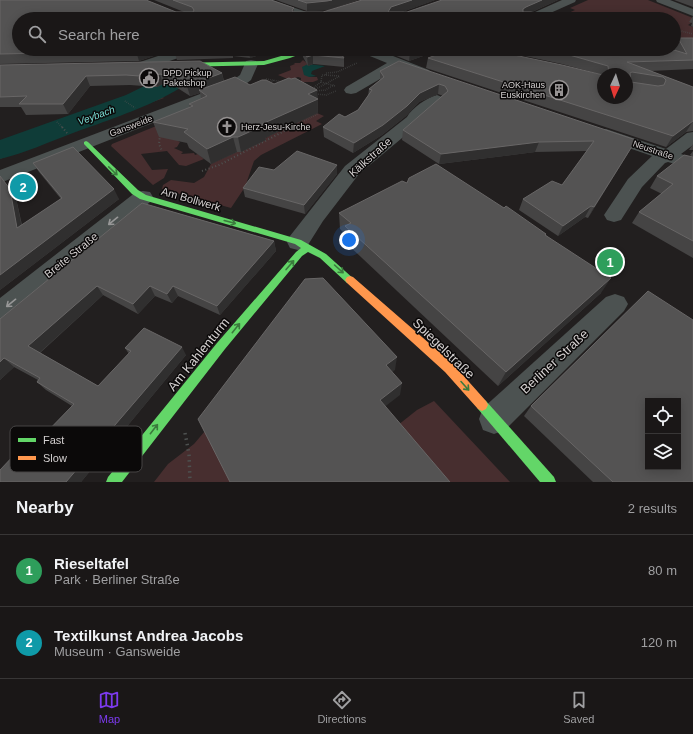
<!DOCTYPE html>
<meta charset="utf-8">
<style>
:root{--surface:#1a1717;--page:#272424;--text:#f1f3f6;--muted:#9f9fa1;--line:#383636;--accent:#7c3aed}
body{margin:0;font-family:Helvetica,sans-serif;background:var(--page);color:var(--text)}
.controls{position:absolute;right:12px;bottom:12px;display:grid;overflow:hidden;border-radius:0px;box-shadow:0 2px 10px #0003}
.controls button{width:36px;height:36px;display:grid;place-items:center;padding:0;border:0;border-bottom:1px solid var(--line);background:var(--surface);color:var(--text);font:20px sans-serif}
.compass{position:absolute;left:597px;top:68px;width:36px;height:36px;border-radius:50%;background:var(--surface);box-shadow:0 2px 10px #0003;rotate:184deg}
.you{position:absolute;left:349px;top:240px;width:14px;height:14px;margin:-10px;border:3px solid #fff;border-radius:50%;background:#1a73e8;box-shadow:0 0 0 6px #1a73e833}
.badge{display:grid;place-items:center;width:26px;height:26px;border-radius:50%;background:var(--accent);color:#fff;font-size:13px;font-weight:700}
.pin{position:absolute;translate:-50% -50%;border:2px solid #fff;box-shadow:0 1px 4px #0006}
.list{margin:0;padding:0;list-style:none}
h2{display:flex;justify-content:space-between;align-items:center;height:52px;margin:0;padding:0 16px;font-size:17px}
h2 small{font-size:13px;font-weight:400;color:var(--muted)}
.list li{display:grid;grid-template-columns:26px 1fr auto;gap:12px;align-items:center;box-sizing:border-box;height:72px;padding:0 16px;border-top:1px solid var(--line)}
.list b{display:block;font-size:15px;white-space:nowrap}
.list p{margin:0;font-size:13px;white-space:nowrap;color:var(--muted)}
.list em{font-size:13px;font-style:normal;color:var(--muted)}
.icon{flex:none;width:22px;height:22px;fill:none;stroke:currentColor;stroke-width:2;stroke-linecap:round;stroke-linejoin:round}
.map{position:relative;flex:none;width:693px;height:482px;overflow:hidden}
.search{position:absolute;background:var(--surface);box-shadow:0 2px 10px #0003;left:12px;right:12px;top:12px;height:44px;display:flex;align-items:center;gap:10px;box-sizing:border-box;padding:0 14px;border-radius:22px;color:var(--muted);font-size:15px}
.sheet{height:196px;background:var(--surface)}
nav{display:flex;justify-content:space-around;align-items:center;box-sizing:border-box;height:56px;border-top:1px solid var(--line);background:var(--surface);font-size:11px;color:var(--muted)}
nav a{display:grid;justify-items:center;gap:2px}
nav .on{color:var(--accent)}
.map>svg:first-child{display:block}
.green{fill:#472e2f}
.water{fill:#0f3c38}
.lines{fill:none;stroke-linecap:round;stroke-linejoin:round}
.river{fill:#0f3c38;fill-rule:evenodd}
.path-far2{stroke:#4e5150;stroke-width:1.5;stroke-dasharray:0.5 1.5;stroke-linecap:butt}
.path-far1{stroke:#4e5150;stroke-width:2;stroke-dasharray:1 2.5;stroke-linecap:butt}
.path{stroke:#4e5150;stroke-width:3.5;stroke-dasharray:1.5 4;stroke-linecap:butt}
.street{fill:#4c5251;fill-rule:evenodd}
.fast{fill:#63d668;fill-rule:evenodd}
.slow{fill:#ff974d;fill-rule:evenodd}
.wall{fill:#454444;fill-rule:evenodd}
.shaded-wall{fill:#302f2f}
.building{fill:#545353;stroke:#686666;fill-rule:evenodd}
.oneway{stroke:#3b7a3d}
.oneway2{stroke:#979797}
.labels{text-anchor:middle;stroke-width:3;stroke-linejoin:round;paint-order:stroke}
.far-poi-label{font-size:9px;fill:#d4d0d0;stroke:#0b0909;text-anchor:start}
.far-street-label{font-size:9px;fill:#d4d0d0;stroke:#0b0909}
.far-water-label{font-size:10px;font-style:italic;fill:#78dad1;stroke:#0b0909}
.street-label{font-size:11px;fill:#d4d0d0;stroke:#0b0909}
.near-street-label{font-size:13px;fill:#d4d0d0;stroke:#0b0909}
.key{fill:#0b0909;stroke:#474545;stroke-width:1}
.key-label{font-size:11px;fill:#d4d0d0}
</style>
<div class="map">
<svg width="693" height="482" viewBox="0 0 693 482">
<rect width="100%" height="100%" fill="#221f1f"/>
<g class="green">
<polygon points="588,0 648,0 693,18 691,23 688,25 693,27 693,47 674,47 674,19 555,19 575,10 570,8"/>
<polygon points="303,60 308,64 309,77 317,77 318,80 313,82 301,82 301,78 298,77 290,80 278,75 291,70 290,66 295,64 294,63 300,63"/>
<polygon points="252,87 178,141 180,142 177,147 174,148 183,152 181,154 194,153 195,155 198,154 204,159 186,166 179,165 167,151 141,154 152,170 168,169 164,178 153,185 111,146 112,144"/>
<polygon points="157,94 164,98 138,107 134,104"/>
<polygon points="123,103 132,110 0,159 0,143"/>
<polygon points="312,111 324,116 316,121 322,124 261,155 254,161 245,187 231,208 162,189 163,185 171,180 194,183 204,177 211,164 264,139"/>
<polygon points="434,401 510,482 437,482 393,429 417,410"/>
<polygon points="205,431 231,482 154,482 168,464 194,444"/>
</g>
<polygon class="water" points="308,64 325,66 312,71 311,74 316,76 309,77 304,75 302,67"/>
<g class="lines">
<path class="river" d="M 187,65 L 195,67 L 199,72 C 181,97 103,122 73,133 C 49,142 25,153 0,159 L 0,140 L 126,95 L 171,73 L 179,67 Z"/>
<g class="path-far2">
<polyline points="674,29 693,34"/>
<polyline points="326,75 326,73 337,72 357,63"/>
<polyline points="266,79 283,82"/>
<polyline points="321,82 335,86"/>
<polyline points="268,83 275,80"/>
<polyline points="311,90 321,82 322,75 340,76"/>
<polyline points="314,90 340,76"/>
<polyline points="315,91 325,90 334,85"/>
<polyline points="316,94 326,95 336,91"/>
<polyline points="125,101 135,108"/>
<polyline points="57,122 63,128"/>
<polyline points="290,128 318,114"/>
</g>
<g class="path-far1">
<polyline points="62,127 67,133"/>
<polyline points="160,135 159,144 162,151"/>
<polyline points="202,171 219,165 292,127"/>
</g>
<polyline class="path" points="185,433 189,454 190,482"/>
<g class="street">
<polygon points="258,0 272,0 321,17 323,19 305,19 259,2"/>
<polygon points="562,0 576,0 575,2 537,19 522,19 524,17"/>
<polygon points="656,0 670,0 693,9 693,16 657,2"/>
<polygon points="179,49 197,49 195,52 147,69 137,69 135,66 137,63"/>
<polygon points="358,49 375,49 429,70 431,73 429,76 424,77 419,76 399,68 356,93 351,94 346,93 344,90 346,87 387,63 360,52"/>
<polygon points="251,60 256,61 258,64 251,80 239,89 0,183 0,170 229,83 240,75 246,61"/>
<path d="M 437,95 L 442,97 L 445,100 C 438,109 427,113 420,123 L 359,174 L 323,221 L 306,248 L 298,250 L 290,248 L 287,242 L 290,236 L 345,166 L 407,117 C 412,108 426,98 437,95 Z"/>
<polygon points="606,129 666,149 687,133 693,132 693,145 681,154 693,158 693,169 668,162 665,163 642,187 621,220 614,222 607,220 604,215 628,179 652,156 600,138 598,134 600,130"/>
<polygon points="143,191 150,192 153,197 150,202 9,320 0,323 0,298 136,192"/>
<polygon points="615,294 624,297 628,304 624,311 505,430 494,434 483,430 479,419 483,408 606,297"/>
</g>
<g class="fast">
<polygon points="305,49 313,49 290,58 264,65 178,67 175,65 178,63 264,61"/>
<polygon points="86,141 88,142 138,190 146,195 301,240 326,254 355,280 353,283 347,283 320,258 308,252 302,256 225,349 122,482 106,482 108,477 217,343 296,252 301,248 295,244 140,199 132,194 84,144 84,142"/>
<polygon points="482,399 486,401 554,477 556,482 540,482 478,409 476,405 478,401"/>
</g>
<polygon class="slow" points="350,276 353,277 453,364 486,401 488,405 486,409 482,411 478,409 445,372 347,283 345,280 347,277"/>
</g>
<g class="wall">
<polygon points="0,0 184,12 154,0 271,0 294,8 294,12 323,12 362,0 435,0 402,12 407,12 442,0 558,0 532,12 19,19 174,49 139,61 0,64"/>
<polygon points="276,0 358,0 328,10 307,11"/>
<polygon points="674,0 693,0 693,7"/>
<polygon points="693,16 693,27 691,26 692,23 689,22"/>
<path d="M 678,38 L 693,38 L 693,69 L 650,71 L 693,87 L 693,131 L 686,132 L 666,147 L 426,68 L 428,58 L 603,75 L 562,64 L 492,49 L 671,49 L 675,50 L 674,47 ZM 603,74 L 627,74 L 603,98 Z"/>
<polygon points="179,49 280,49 250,58 233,56 233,58 177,60 174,51"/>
<polygon points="302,49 358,49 357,51 341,53 344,58 344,67 313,64 308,66 303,57"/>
<polygon points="379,49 443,49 409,61"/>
<polygon points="399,61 630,150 588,218 585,217 558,236 519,210 523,199 562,185 587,151 535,152 439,164 402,140 403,130 443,96 438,94 419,102 406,116 382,135 353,153 324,137 323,127 345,117 358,110 368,96 369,89 380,80 380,71"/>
<polygon points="0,65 222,73 224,81 250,85 274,84 317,90 318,113 265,138 266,140 249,148 241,152 237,152 211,164 189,148 187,143 159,137 153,122 190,108 189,104 201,98 200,93 190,96 176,87 163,84 157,87 130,85 90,86 68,114 26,115 21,107 0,107"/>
<polygon points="693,144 693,150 689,150"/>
<polygon points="693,151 693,157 690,155"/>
<polygon points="693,157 693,258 632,223 639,212 662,194 650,188 657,176"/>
<polygon points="33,163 119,199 0,290 0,176 16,198 22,225 61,199 39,172"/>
<polygon points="274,170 337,174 305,214 245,197 243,188"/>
<polygon points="407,183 504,208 546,234 546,235 601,293 498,386 345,242 345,234 340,229 339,213"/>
<polygon points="142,203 274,241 276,251 220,315 178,296 172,303 155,296 138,314 103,295 40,353 98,386 129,354 125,348 186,355 81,482 0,482 72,406 46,390 37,382 38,380 14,367 0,380 0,319"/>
<polygon points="531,406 693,482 593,482 524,416"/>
</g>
<g class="shaded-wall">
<polygon points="332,0 358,0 328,10 307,11 307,3"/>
<polygon points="412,0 435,0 391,16 388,12 391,7"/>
<polygon points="542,0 558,0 523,16 523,9 526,7"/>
<polygon points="143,49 174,49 139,61 136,51"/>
<polygon points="248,49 280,49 250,58"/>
<polygon points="335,49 358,49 357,51 335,54"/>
<polygon points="418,49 443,49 409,61 410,52"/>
<polygon points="313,55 313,64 308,66 307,57"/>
<polygon points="222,73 224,83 199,90 200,93 190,96 187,86"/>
<polygon points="160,74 163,84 157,87 153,77"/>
<polygon points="86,76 90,86 68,114 63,104"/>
<polygon points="439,84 438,94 419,102 406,116 382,135 353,153 354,143 420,93"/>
<polygon points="317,90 318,113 265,138 266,140 241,152 238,137 262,124 308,94"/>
<polygon points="693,121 686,132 666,147 673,136"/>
<polygon points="233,137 237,152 211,164 207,149"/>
<polygon points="636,140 630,150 588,218 594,207"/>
<polygon points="539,142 535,152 439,164 441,154"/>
<polygon points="337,165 337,174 305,214 304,205"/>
<polygon points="10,189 16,198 24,238 17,228"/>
<polygon points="114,189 119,199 0,290 0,275"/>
<polygon points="591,206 585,217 558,236 563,226"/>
<polygon points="274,241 276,251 220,315 217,306"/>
<polygon points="611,278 601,293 498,386 506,372"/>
<polygon points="97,286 103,295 37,355 28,346"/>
<polygon points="150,286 155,296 138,314 133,304"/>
<polygon points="173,286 178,296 172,303 167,294"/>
<polygon points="182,347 186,355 81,482 66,482"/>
<polygon points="397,357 395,370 385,378 386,365"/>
<polygon points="4,358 14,367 0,380 0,362"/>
<polygon points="402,383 400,395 378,412 380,400"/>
</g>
<g class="building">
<polygon points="0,0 146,0 176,12 193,12 194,10 192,7 173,0 271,0 294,8 292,10 293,12 323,12 362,0 412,0 391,7 388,12 407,12 442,0 542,0 526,7 523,9 523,12 531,12 555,19 19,19 19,49 143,49 136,51 0,54"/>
<polygon points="298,0 332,0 327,1 307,3"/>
<path d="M 678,38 L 693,38 L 693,60 L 627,62 L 693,87 L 693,121 L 673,136 L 428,58 L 452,49 L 485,49 L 562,65 L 603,75 L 603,98 L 627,98 L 627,74 L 609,74 L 608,66 L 566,54 L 541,49 L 671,49 L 687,54 ZM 632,72 L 663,77 L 666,80 L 664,85 L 658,86 L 631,82 L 630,73 Z"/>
<polygon points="179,49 217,49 174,51"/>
<polygon points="303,49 338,49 344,58 313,55 307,57"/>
<polygon points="403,49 418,49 410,52"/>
<polygon points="200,61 222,73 187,86 173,77 160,74 153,77 126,75 86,76 63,104 19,104 27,96 0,97 0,65"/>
<polygon points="399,61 636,140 594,207 591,206 563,226 523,199 552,181 562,185 594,141 539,142 441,154 403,130 448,91 445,86 439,84 420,93 407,106 383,125 354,143 323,127 339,114 345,117 358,110 372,90 369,89 384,77 380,71"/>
<polygon points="235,77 250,85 262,80 266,80 274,84 289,78 291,79 295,78 317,90 308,94 318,99 262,124 263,125 247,133 238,137 233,137 207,149 184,132 188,129 153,122 193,106 189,104 207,96 199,90"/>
<polygon points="73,147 114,189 0,275 0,176 10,189 17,228 62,198 33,163"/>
<polygon points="297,151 337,165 304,205 243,188 259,167 274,170"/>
<polygon points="684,155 693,157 693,241 639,212 673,184 657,176"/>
<polygon points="436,164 504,208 506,206 546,234 545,235 611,278 506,372 345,226 351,223 339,213 402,181 407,183 409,178"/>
<polygon points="142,203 274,241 217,306 173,286 167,294 150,286 133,304 97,286 28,346 98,386 131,351 125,348 144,328 182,347 66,482 0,482 0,470 34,434 40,439 74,404 37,382 40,378 4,358 0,362 0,319"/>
<polygon points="323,278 397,357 386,365 402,383 380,400 450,482 230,482 198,419 305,279"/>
<path d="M 648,291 L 693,320 L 693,482 L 613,482 L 531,406 ZM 648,401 L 678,401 L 678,467 L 648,467 Z"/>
</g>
<defs><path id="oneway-shaft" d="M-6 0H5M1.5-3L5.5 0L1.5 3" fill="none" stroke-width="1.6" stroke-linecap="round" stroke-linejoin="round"/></defs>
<g class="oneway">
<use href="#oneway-shaft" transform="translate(113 171) rotate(44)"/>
<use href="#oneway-shaft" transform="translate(230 222) rotate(15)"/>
<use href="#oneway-shaft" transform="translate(290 265) rotate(-49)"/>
<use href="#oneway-shaft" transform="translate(339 269) rotate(42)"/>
<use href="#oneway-shaft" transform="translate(236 328) rotate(-51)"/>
<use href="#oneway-shaft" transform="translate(465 386) rotate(48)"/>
<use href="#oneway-shaft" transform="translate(154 429) rotate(-52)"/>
</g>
<g class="oneway2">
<use href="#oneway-shaft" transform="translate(113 221) rotate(141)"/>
<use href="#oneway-shaft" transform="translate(11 303) rotate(141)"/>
</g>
<defs>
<g id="civic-ring" transform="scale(1)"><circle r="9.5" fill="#0b0909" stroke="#969292" stroke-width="1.5"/><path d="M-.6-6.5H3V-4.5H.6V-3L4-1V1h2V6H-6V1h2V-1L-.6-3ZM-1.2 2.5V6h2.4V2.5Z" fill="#969292"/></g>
<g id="building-ring" transform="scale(1)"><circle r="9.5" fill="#0b0909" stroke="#969292" stroke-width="1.5"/><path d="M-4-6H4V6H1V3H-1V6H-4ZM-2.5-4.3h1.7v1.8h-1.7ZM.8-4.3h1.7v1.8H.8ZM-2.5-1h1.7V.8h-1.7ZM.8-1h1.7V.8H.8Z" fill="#969292"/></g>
<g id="church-ring" transform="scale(1)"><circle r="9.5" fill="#0b0909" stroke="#969292" stroke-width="1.5"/><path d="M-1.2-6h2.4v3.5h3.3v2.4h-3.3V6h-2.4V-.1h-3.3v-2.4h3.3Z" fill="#969292"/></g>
</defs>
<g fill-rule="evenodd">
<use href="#civic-ring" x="149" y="78"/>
<use href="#building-ring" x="559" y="90"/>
<use href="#church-ring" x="227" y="127"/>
</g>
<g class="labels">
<g class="far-poi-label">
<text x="163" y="76">DPD Pickup<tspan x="163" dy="10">Paketshop</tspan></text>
<text x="545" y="88" text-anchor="end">AOK-Haus<tspan x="545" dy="10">Euskirchen</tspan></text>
<text x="241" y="130">Herz-Jesu-Kirche</text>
</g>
<g class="far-street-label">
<text transform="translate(131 126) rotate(-21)" y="3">Gansweide</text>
<text transform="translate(653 150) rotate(19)" y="3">Neustraße</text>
</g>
<g class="far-water-label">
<text transform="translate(96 115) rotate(-20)" y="4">Veybach</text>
</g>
<g class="street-label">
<text transform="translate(370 157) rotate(-42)" y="4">Kälkstraße</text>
<text transform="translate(191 199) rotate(16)" y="4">Am Bollwerk</text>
<text transform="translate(71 255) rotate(-39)" y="4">Breite Straße</text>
</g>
<g class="near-street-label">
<text transform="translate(444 348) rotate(44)" y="5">Spiegelstraße</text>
<text transform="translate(198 354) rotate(-51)" y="5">Am Kahlenturm</text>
<text transform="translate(554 361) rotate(-43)" y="5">Berliner Straße</text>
</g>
</g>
<rect x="10" y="426" width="132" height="46" rx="6" class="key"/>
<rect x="18" y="438" width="18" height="4" fill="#63d668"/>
<rect x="18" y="456" width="18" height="4" fill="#ff974d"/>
<g class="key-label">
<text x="43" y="444">Fast</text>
<text x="43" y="462">Slow</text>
</g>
</svg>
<div class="controls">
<button><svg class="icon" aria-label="locate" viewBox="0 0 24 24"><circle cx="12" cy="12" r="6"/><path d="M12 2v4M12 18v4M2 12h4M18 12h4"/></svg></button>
<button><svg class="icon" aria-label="layers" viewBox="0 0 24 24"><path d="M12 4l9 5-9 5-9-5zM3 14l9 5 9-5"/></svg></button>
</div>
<svg class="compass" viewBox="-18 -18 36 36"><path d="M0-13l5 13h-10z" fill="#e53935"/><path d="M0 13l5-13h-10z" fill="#9f9fa1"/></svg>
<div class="you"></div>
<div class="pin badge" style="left:610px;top:262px;background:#2e9e5b">1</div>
<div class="pin badge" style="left:23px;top:187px;background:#0f9aa8">2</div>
<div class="search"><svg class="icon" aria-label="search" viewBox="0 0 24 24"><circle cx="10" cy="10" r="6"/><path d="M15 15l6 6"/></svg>Search here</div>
</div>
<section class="sheet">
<h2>Nearby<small>2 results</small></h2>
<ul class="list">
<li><span class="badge" style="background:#2e9e5b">1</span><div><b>Rieseltafel</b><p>Park · Berliner Straße</p></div><em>80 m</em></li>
<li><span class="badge" style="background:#0f9aa8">2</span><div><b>Textilkunst Andrea Jacobs</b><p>Museum · Gansweide</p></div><em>120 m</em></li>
</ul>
</section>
<nav>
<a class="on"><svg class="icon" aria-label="map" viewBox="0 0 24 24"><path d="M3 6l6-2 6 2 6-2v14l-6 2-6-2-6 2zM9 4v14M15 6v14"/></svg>Map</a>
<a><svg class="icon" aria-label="directions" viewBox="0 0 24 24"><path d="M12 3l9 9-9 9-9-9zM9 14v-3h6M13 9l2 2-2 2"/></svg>Directions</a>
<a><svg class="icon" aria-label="saved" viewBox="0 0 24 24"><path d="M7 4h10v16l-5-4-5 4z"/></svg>Saved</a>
</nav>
